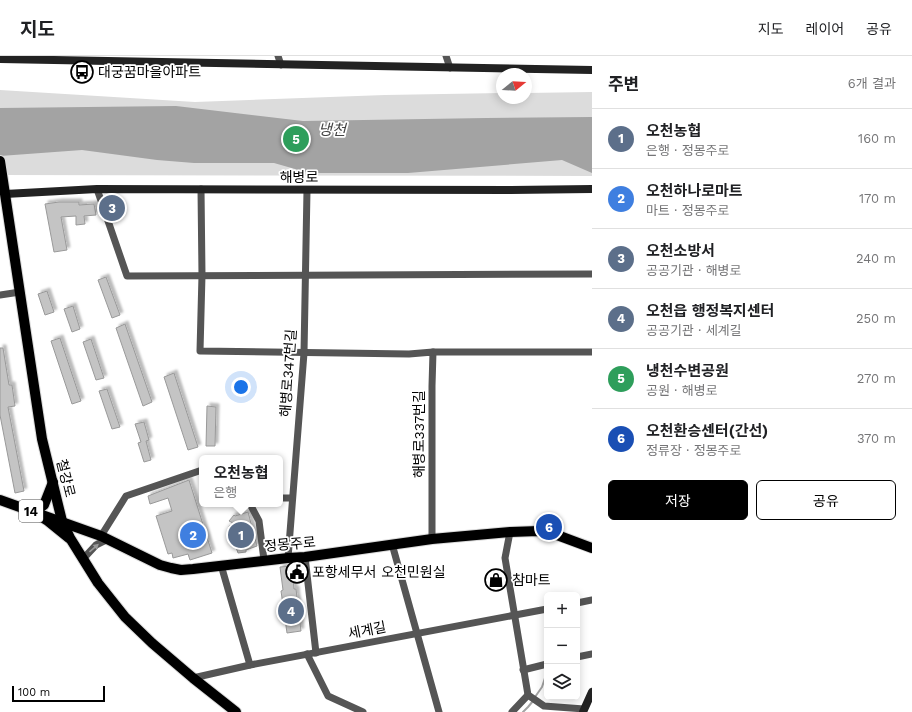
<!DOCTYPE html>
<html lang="ko">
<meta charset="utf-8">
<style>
:root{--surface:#fff;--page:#f6f6f6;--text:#202124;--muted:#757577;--line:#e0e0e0;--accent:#000}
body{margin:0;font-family:"Work Sans","Noto Sans KR",sans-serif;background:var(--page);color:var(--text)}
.controls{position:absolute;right:12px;bottom:12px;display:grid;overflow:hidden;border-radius:6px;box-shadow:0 2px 10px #0003}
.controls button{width:36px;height:36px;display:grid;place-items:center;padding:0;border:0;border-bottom:1px solid var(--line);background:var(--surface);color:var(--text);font:20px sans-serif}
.compass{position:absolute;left:496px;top:12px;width:36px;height:36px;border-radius:50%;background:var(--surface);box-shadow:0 2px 10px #0003;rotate:72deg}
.scale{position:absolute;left:12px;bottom:10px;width:93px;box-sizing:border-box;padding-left:4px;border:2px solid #000;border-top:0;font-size:11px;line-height:14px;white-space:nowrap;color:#000;-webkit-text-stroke:3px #fff;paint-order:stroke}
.you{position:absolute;left:241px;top:331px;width:14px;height:14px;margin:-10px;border:3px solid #fff;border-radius:50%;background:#1a73e8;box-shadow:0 0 0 6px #1a73e833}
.badge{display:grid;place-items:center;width:26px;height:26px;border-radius:50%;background:var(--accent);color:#fff;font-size:13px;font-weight:700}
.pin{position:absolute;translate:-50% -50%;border:2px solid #fff;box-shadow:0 1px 4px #0006}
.popup{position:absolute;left:199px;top:399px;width:84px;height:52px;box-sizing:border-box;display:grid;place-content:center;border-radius:6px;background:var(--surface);filter:drop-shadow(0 1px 3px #0005);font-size:13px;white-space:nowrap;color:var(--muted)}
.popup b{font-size:15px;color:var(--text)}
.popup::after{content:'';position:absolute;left:50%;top:100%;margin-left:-8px;border:8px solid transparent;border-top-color:var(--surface)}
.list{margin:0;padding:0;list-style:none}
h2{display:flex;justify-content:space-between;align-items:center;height:52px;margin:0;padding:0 16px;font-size:17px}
h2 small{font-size:13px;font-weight:400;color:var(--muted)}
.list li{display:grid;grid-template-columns:26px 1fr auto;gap:12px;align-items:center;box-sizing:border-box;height:60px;padding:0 16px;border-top:1px solid var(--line)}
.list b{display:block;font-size:15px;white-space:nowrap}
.list p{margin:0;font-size:13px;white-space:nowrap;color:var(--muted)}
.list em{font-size:13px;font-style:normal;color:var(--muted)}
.actions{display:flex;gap:8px;padding:12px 16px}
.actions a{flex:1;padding:9px 0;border:1px solid var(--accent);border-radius:6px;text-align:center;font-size:14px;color:var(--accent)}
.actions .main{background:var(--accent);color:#fff}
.icon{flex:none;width:22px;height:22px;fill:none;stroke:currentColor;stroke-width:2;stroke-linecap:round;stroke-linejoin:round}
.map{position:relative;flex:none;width:592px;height:656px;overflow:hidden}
header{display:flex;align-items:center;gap:24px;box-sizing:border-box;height:56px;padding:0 20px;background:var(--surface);border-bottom:1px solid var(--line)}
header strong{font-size:19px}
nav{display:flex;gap:22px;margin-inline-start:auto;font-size:14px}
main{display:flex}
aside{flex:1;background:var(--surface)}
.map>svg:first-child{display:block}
.green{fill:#dcdcdc}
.water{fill:#a3a3a3}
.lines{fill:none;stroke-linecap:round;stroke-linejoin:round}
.stream{stroke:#a3a3a3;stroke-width:2}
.building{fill:#c4c4c4;stroke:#999;filter:url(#shadow)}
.primary-casing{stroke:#dbdbdb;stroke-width:12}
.minor{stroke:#555;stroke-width:7}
.secondary{stroke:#222;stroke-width:8}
.primary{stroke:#000;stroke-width:10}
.oneway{fill:#999}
.labels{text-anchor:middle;stroke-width:3.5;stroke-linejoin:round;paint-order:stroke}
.shield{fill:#fff;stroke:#4c4c4c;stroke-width:1}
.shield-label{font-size:13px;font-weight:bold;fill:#000}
.poi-label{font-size:14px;fill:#000;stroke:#fff;text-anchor:start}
.street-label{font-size:14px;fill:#000;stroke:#fff}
.water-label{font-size:15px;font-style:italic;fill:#444;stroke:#fff}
</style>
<header>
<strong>지도</strong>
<nav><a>지도</a><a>레이어</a><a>공유</a></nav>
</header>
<main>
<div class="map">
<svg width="592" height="656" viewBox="0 0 592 656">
<defs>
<filter id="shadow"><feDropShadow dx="3" dy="-3" stdDeviation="1" flood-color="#0004"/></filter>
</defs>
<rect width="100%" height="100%" fill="#fff"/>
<polygon class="green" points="0,34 195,46 385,39 502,37 502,42 526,42 526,37 592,36 592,120 0,119"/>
<polygon class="water" points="176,50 303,65 486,62 592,61 592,117 562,104 408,117 309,117 274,107 194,107 157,104 82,94 0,100 0,52"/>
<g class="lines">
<g class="stream">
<polyline points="535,641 542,631 547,616"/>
<polyline points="523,656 528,651 533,645"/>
</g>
</g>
<g class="building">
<polygon points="59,146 79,146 79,149 94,148 96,159 84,160 85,168 76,169 76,160 61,161 67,194 54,196 45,148"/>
<polygon points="106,221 120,259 112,262 98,224"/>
<polygon points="47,235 54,256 45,259 38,238"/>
<polygon points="73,250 80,273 72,276 64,253"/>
<polygon points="125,268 152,346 143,350 116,272"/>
<polygon points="60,282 81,345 72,348 51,285"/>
<polygon points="91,283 104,322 96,324 83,286"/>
<polygon points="0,292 3,292 9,329 12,329 15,350 8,351 24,435 15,437 0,359"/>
<polygon points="174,317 198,391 188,394 164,321"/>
<polygon points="107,333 120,371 112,373 99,335"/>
<polygon points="207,350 216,351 215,390 206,390"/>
<polygon points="144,366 149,384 146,385 151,404 144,406 138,387 141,386 135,368"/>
<polygon points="189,424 212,497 190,504 188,498 173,502 172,497 168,498 156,460 172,455 168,442 150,448 148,440"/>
<polygon points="248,456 257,490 246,494 246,496 238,497 229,470 235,468 229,465 234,459 235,460"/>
<polygon points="291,510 292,511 301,510 302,520 293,521 294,533 296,533 301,575 287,577 281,535 283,534 280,511"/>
</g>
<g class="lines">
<g class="primary-casing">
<g id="primary">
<polyline points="0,105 42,383 62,465 70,482 98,527 125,561 152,587 193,622 236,656"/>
<polyline points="53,426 44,449 34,456 48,465 69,482"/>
<polyline points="0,444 101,480 160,509 171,512 181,514 193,513 288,502 305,501 432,483 510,476 539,475 557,479 592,492"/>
</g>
</g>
<g class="minor">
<polyline points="278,0 281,9"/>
<polyline points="446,0 450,12"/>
<polyline points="97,133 127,220 592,218"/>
<polyline points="201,133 202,219 200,295 409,298 433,296 432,330 432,483"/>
<polyline points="0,239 20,236"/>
<polyline points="433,296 592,296"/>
<polyline points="280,442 292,442"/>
<polyline points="250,448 259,465 264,504"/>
<polyline points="510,476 505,502 528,639 544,650 584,653"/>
<polyline points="101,480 126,440 202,414"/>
<polyline points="392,488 439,656"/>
<polyline points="305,501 316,597"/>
<polyline points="288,502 304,297 307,134"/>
<polyline points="83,503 96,489 108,483"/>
<polyline points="221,509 250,609"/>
<polyline points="577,547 592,544"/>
<polyline points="307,598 328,640 363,656"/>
<polyline points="577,601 592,598"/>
<polyline points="523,614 547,608"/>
<polyline points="193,622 250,609 547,553"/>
<polyline points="512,656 528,639"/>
</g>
<g class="secondary">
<polyline points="0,3 592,14"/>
<polyline points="5,138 97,133 511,134 592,133"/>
<polyline points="583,656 592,636"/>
</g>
<use href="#primary" class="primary"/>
</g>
<defs><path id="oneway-solid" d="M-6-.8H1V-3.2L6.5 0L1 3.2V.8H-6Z"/></defs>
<use class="oneway" href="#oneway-solid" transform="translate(94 492) rotate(-41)"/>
<defs>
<g id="bus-ring" transform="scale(1.15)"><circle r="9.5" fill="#fff" stroke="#000" stroke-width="1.5"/><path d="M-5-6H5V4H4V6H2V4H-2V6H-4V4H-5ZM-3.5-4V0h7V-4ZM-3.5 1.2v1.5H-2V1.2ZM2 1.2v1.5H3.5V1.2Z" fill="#000"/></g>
<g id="civic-ring" transform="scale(1.15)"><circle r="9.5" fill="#fff" stroke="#000" stroke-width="1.5"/><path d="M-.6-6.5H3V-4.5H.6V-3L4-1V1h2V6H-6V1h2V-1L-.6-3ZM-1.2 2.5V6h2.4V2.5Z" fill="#000"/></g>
<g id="shop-ring" transform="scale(1.15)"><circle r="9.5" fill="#fff" stroke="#000" stroke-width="1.5"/><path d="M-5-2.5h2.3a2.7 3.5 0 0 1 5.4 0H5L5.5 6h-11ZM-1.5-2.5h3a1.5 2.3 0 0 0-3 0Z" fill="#000"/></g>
</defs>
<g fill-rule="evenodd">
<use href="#bus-ring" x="82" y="16"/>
<use href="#civic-ring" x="297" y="516"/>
<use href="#shop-ring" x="496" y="524"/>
</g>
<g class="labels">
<rect class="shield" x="19" y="444" width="24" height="22" rx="3"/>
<g class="shield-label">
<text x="31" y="460">14</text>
</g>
<g class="poi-label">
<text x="98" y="21">대궁꿈마을아파트</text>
<text x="312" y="521">포항세무서 오천민원실</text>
<text x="512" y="529">참마트</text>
</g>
<g class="street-label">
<text x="299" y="126">해병로</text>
<text transform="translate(288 317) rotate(-86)" y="5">해병로347번길</text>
<text transform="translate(419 378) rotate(-90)" y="5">해병로337번길</text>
<text transform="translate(66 422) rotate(76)" y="5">철강로</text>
<text transform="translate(290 488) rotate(-5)" y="5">정몽주로</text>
<text transform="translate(367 574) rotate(-11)" y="5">세계길</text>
</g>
<g class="water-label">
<text transform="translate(332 74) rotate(1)" y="5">냉천</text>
</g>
</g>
</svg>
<div class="controls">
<button>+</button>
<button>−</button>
<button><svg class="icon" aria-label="layers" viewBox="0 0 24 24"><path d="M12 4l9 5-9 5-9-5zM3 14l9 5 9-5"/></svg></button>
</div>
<svg class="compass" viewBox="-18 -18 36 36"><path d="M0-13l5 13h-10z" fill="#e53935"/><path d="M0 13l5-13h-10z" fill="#757577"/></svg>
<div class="scale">100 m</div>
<div class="you"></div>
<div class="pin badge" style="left:241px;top:479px;background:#5c6f8a">1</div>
<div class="popup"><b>오천농협</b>은행</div>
<div class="pin badge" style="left:193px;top:479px;background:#3f7fe0">2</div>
<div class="pin badge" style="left:112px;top:152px;background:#5c6f8a">3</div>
<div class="pin badge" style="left:291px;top:555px;background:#5c6f8a">4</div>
<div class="pin badge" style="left:296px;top:83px;background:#2e9e5b">5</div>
<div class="pin badge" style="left:549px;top:471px;background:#1a4fb4">6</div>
</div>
<aside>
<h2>주변<small>6개 결과</small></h2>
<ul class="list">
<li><span class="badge" style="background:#5c6f8a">1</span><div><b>오천농협</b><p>은행 · 정몽주로</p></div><em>160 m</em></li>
<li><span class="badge" style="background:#3f7fe0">2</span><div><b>오천하나로마트</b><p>마트 · 정몽주로</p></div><em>170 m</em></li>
<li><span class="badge" style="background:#5c6f8a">3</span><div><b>오천소방서</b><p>공공기관 · 해병로</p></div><em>240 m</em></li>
<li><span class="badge" style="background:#5c6f8a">4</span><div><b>오천읍 행정복지센터</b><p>공공기관 · 세계길</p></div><em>250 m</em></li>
<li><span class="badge" style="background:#2e9e5b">5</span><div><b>냉천수변공원</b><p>공원 · 해병로</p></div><em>270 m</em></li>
<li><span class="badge" style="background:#1a4fb4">6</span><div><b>오천환승센터(간선)</b><p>정류장 · 정몽주로</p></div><em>370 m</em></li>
</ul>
<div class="actions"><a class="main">저장</a><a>공유</a></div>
</aside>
</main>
